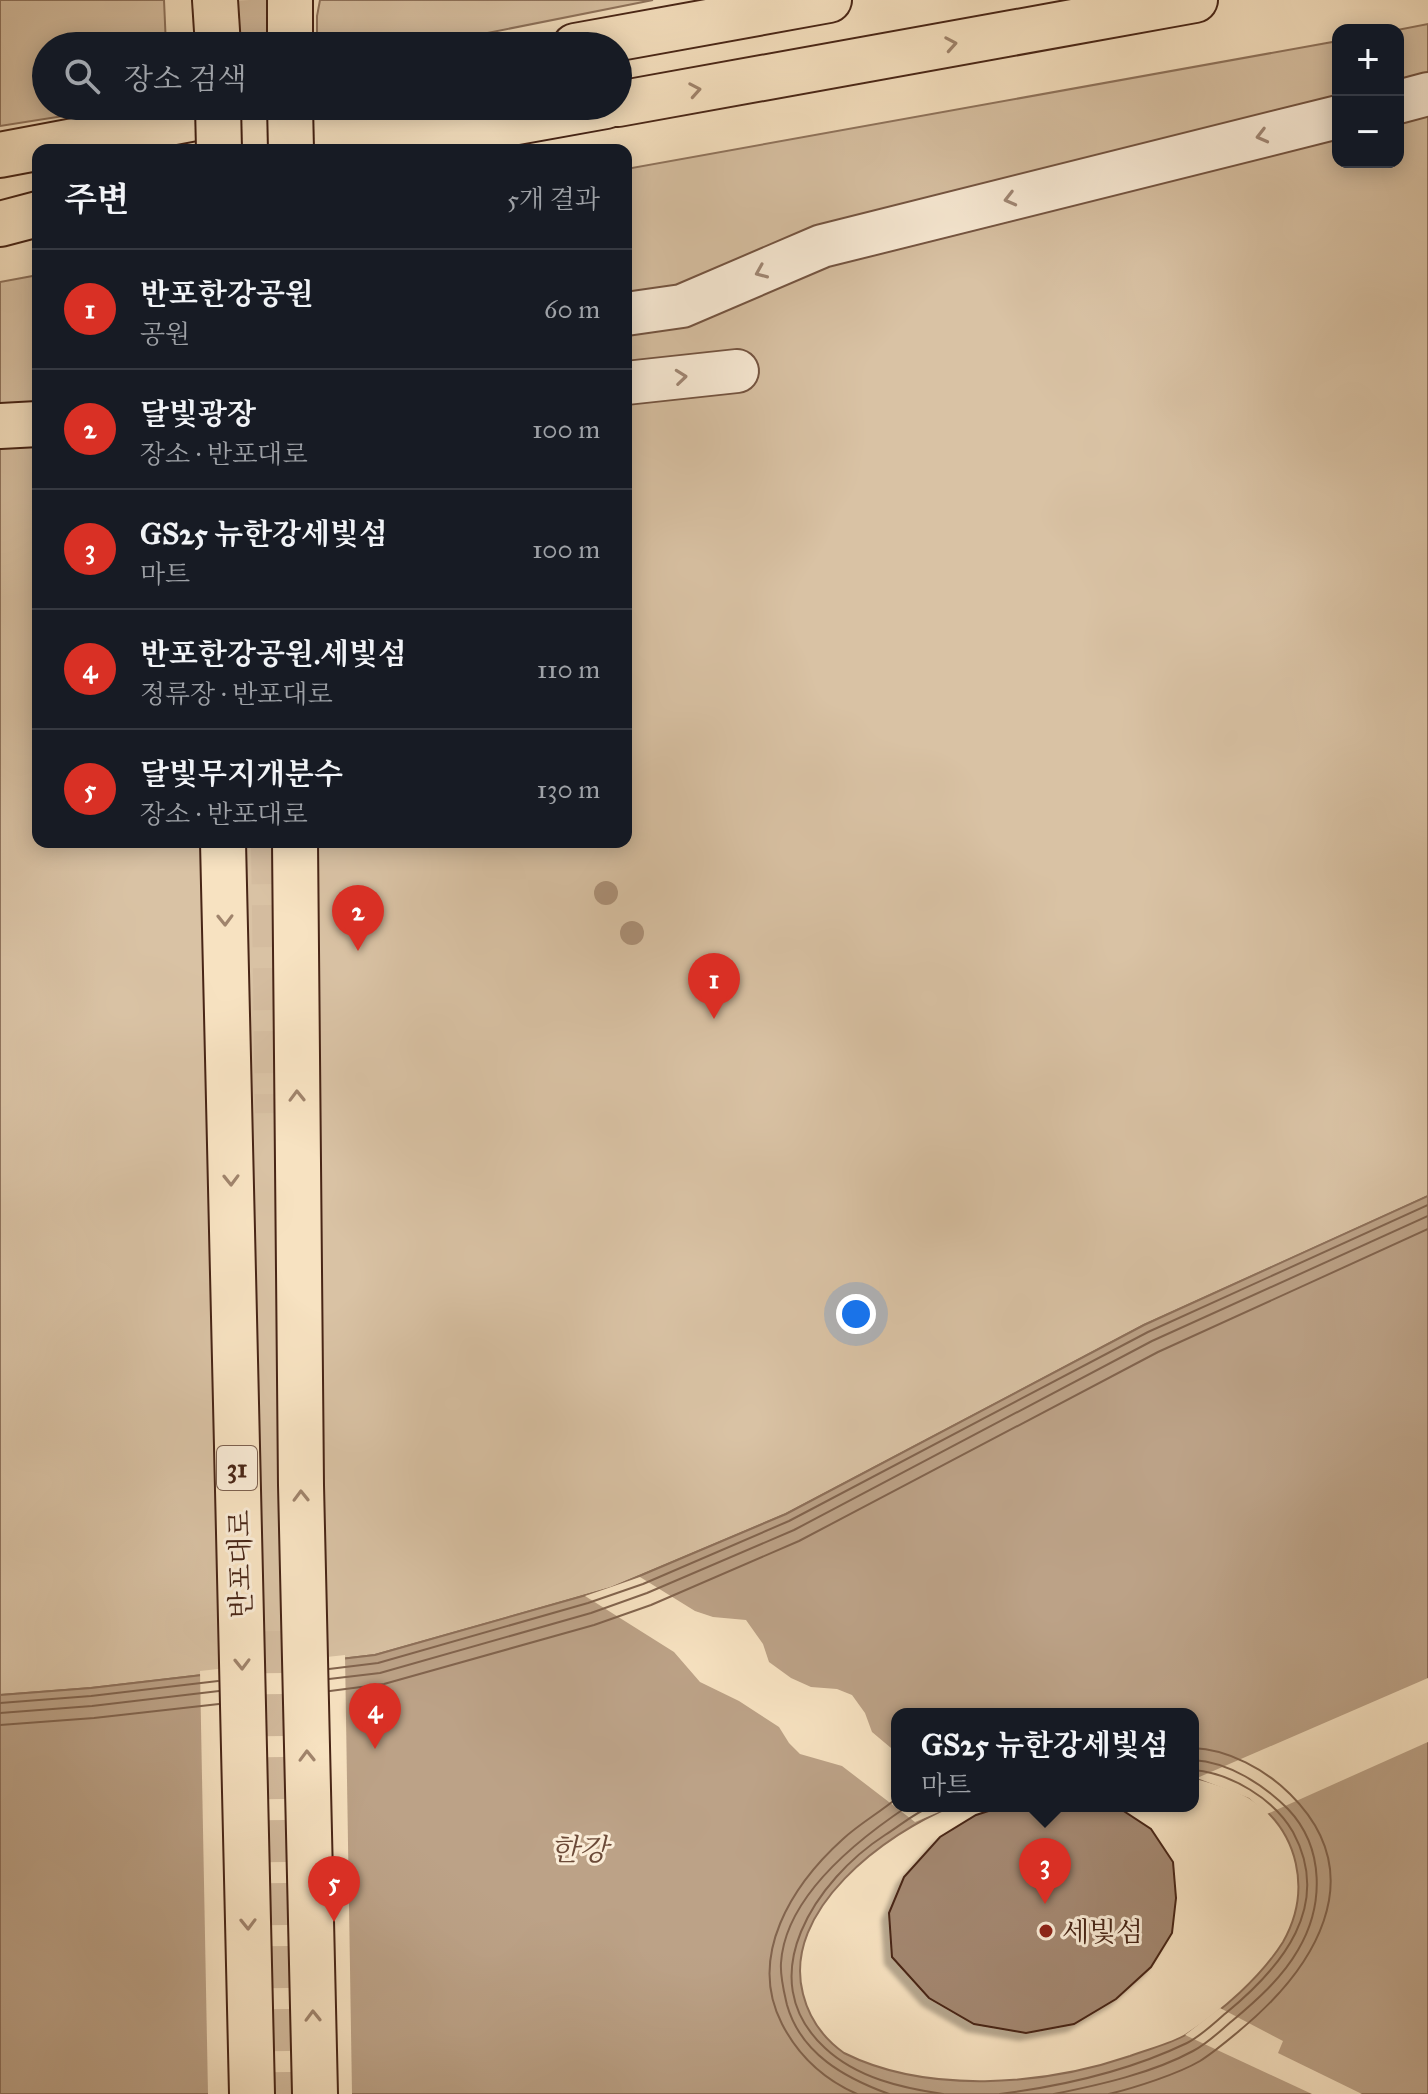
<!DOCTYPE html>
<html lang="ko">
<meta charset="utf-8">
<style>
:root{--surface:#171b24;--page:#242831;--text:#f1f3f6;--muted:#9ea1a6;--line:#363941;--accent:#d93025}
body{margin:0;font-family:"IM FELL Great Primer","Noto Serif KR",serif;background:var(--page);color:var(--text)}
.controls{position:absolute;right:24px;top:24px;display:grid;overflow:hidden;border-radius:16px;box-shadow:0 4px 20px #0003}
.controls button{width:72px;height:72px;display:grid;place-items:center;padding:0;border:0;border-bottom:2px solid var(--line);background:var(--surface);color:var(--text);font:40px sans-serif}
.you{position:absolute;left:856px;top:1314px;width:28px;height:28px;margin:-20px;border:6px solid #fff;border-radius:50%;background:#1a73e8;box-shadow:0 0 0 12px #1a73e833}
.badge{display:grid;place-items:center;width:52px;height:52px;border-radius:50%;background:var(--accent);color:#fff;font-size:26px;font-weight:700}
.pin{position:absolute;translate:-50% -66px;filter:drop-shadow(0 2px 4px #0008)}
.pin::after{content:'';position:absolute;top:42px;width:28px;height:24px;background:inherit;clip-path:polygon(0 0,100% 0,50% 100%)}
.popup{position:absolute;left:891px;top:1708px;width:308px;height:104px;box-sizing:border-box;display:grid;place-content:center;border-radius:16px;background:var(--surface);filter:drop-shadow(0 2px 6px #0005);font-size:26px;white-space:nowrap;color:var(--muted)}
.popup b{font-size:30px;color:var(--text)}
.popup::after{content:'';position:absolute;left:50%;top:100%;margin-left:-16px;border:16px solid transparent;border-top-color:var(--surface)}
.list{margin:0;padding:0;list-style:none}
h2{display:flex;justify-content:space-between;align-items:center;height:104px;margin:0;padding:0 32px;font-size:34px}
h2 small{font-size:26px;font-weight:400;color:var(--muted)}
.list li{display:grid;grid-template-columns:52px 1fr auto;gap:24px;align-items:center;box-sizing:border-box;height:120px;padding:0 32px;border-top:2px solid var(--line)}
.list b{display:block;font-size:30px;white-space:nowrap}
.list p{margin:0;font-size:26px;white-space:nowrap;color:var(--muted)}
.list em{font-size:26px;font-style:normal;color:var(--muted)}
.icon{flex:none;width:44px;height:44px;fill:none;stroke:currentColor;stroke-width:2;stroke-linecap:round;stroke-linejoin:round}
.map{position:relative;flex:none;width:1428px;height:2094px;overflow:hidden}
.search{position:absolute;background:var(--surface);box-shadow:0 4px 20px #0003;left:32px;top:32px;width:600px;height:88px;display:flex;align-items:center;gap:20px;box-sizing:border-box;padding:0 28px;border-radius:44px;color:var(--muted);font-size:30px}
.panel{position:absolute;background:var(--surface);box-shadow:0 4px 20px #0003;left:32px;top:144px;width:600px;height:704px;border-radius:16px}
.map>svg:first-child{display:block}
.green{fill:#d9c2a4;stroke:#90745d;stroke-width:2}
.water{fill:#bca287;stroke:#8e705a;stroke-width:2;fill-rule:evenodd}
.pier{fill:#f7e2c1}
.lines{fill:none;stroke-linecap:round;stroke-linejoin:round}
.shore{stroke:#82644e;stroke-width:2}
.building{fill:#a3876f;stroke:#482516;stroke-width:2;filter:url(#shadow)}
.minor-tunnel{stroke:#d4bc9f;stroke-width:42;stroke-dasharray:42 21;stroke-linecap:butt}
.minor-casing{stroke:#745441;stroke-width:46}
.major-casing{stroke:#482516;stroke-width:48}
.highway-casing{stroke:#482516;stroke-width:48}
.minor{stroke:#faecd7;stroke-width:42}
.major{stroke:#f7e2c1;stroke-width:44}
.highway{stroke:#f7e2c1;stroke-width:44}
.major-bridge-casing{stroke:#482516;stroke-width:48;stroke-linecap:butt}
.major-bridge{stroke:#f7e2c1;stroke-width:44}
.tree{fill:#ab9077}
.oneway{stroke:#a0846c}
.oneway2{stroke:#a18876}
.poi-dot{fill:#8f2418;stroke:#faecd7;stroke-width:3}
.labels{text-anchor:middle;stroke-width:6;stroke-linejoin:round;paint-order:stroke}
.shield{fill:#faecd7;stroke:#7d6150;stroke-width:2}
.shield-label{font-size:26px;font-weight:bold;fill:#482516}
.street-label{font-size:28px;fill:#482516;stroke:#faecd7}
.poi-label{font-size:28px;fill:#482516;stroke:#faecd7;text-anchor:start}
.water-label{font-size:30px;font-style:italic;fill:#6b4a38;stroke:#faecd7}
</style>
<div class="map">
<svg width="1428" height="2094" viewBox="0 0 1428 2094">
<defs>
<filter id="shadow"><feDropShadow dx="-7" dy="7" stdDeviation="2" flood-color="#0004"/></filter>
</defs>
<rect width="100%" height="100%" fill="#f7e2c1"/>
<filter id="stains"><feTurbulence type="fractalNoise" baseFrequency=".0025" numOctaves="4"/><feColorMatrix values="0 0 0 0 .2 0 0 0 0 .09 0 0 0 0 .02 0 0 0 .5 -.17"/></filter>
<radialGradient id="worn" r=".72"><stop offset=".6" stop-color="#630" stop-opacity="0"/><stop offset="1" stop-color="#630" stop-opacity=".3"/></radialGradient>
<g class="green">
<polygon points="0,0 164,0 166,46 46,46 46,106 127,106 0,126"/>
<polygon points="320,0 653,0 422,46 317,46 317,16"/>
<polygon points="1428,24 1428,1196 1144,1325 786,1514 611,1588 375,1655 91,1688 0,1695 0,282 38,275 38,842 626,842 626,169 1338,41 1338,162 1398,162 1397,30"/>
</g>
<path class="water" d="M 1428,1196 L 1428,2094 L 0,2094 L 0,1695 L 91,1688 L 375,1655 L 611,1588 L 786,1514 L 1144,1325 ZM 897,1714 L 1193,1714 L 1193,1777 C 1212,1783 1233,1788 1250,1798 C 1299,1831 1312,1891 1283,1942 C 1261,1977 1222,2011 1187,2034 C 1171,2044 1148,2049 1130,2056 C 1042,2086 926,2094 844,2053 C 823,2038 809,2018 803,1994 C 781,1910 886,1833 953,1806 L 897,1806 Z"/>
<g class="pier">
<polygon points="640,1577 695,1611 713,1617 746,1620 763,1644 769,1662 791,1678 811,1687 837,1689 852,1695 865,1713 872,1732 897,1753 897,1806 953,1806 915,1822 842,1766 800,1754 789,1743 779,1727 739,1701 700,1682 674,1652 585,1596"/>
<polygon points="345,1655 352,2094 208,2094 200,1671"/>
<polygon points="1428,1678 1428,1742 1267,1814 1249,1798 1197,1778"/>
<polygon points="1220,2008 1283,2041 1278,2053 1362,2094 1312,2094 1185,2035"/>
</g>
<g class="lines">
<g class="shore">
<polyline points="329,1669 378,1663 588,1603 643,1584 789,1521 1148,1332 1428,1205"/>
<polyline points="329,1679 380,1673 591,1613 647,1593 794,1530 1152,1341 1428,1216"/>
<polyline points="330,1691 384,1684 594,1625 651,1605 799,1541 1158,1352 1428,1229"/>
<polyline points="0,1703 91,1696 218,1681"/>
<polyline points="0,1713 92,1706 219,1691"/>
<polyline points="0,1725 94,1718 219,1704"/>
<path d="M 932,1806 C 914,1813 901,1825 885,1835 C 817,1879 749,1978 825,2048 C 857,2078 902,2088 943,2094"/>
<path d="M 857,2094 C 823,2079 799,2057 782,2024 C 747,1956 792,1885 843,1839 C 859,1824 879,1813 897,1798"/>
<path d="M 889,2094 C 845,2078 801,2054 787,2005 C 784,1992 780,1977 781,1963 C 785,1897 857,1840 908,1806"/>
<path d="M 1000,2094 C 1063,2086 1131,2070 1187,2043 C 1201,2036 1214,2023 1226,2013 C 1282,1967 1333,1906 1293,1832 C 1274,1799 1231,1773 1193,1770"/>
<path d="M 1054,2094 C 1099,2085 1153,2073 1193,2051 C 1207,2044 1220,2031 1232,2021 C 1256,2001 1282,1978 1298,1950 C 1324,1906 1325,1848 1288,1809 C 1264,1785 1229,1762 1193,1760"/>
<path d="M 1109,2094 C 1134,2088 1178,2074 1200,2061 C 1214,2052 1227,2041 1239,2031 C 1313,1970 1374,1877 1290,1794 C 1266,1770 1228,1749 1193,1748"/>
</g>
</g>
<polygon class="building" points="1004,1806 1116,1806 1151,1829 1173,1862 1176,1898 1172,1933 1151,1967 1116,1999 1074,2024 1026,2033 974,2024 929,1998 892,1957 889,1913 904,1877 940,1837 976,1815"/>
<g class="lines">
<g class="minor-tunnel">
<polyline points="249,0 251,46"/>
<polyline points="272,842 276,1113"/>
<polyline points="283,1631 289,2094"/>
</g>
<g class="minor-casing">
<g id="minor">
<polyline points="1398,102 1428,94"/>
<polyline points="626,314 682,306 822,246 1338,117"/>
<polyline points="626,383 737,371"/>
</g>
</g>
<g class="major-casing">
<g id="major">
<polyline points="215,0 218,46"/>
<polyline points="290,0 290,46"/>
<polyline points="223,842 252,2094"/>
<polyline points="295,842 301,1485 315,2094"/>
</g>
</g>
<g class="highway-casing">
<g id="highway">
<polyline points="575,46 829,0"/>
<polyline points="618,104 1195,0"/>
<polyline points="253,150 389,106"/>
<polyline points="362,150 606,106"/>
<polyline points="0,155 259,106"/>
<polyline points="0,224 38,214"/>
<polyline points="0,426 38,424"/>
</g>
</g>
<use href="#minor" class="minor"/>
<use href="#major" class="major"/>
<use href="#highway" class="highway"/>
<g class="major-bridge-casing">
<g id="major-bridge">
<polyline points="218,106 219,150"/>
<polyline points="290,106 291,150"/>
</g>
</g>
<use href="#major-bridge" class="major-bridge"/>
</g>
<g class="tree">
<circle cx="606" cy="893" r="12"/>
<circle cx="632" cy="933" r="12"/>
</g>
<defs><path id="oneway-chevron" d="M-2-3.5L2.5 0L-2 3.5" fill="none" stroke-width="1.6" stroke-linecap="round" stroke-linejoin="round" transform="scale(2)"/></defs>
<g class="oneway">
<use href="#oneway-chevron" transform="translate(951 44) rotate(-10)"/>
<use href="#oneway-chevron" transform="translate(695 90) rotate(-10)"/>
<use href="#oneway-chevron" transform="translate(225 920) rotate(89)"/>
<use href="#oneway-chevron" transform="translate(297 1096) rotate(-91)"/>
<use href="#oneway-chevron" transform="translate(231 1180) rotate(89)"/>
<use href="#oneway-chevron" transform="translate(301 1496) rotate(-91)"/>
<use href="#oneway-chevron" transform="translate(242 1664) rotate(89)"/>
<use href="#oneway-chevron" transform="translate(307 1756) rotate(-91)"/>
<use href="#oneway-chevron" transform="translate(248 1924) rotate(89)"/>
<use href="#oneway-chevron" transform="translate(313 2016) rotate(-91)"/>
</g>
<g class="oneway2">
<use href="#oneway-chevron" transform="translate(1262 136) rotate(166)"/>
<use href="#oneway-chevron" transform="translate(1010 199) rotate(166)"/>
<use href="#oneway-chevron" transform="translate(761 272) rotate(157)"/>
<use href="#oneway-chevron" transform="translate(681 377) rotate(-6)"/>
</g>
<circle class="poi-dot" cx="1046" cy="1931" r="8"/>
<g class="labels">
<rect class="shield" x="217" y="1446" width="40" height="44" rx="6"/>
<g class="shield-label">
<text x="237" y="1477">31</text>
</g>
<g class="street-label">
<text transform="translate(240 1564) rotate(-91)" y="10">반포대로</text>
</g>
<g class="poi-label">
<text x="1062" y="1941">세빛섬</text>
</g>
<g class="water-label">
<text x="579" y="1860">한강</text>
</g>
</g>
<rect width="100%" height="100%" filter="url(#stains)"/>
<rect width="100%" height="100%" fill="url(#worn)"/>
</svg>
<div class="controls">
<button>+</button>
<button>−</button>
</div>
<div class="you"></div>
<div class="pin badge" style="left:714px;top:1019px">1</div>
<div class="pin badge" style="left:358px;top:951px">2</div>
<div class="pin badge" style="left:1045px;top:1904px">3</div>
<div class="popup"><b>GS25 뉴한강세빛섬</b>마트</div>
<div class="pin badge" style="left:375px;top:1749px">4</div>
<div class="pin badge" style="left:334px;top:1922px">5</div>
<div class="search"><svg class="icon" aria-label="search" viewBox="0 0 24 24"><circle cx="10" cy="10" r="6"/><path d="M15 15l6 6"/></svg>장소 검색</div>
<section class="panel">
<h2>주변<small>5개 결과</small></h2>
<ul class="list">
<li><span class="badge">1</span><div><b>반포한강공원</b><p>공원</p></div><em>60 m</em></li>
<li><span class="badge">2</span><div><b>달빛광장</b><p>장소 · 반포대로</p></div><em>100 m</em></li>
<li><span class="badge">3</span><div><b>GS25 뉴한강세빛섬</b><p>마트</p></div><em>100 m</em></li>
<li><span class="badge">4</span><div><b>반포한강공원.세빛섬</b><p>정류장 · 반포대로</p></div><em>110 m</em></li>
<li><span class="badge">5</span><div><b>달빛무지개분수</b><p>장소 · 반포대로</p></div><em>130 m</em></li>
</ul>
</section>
</div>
